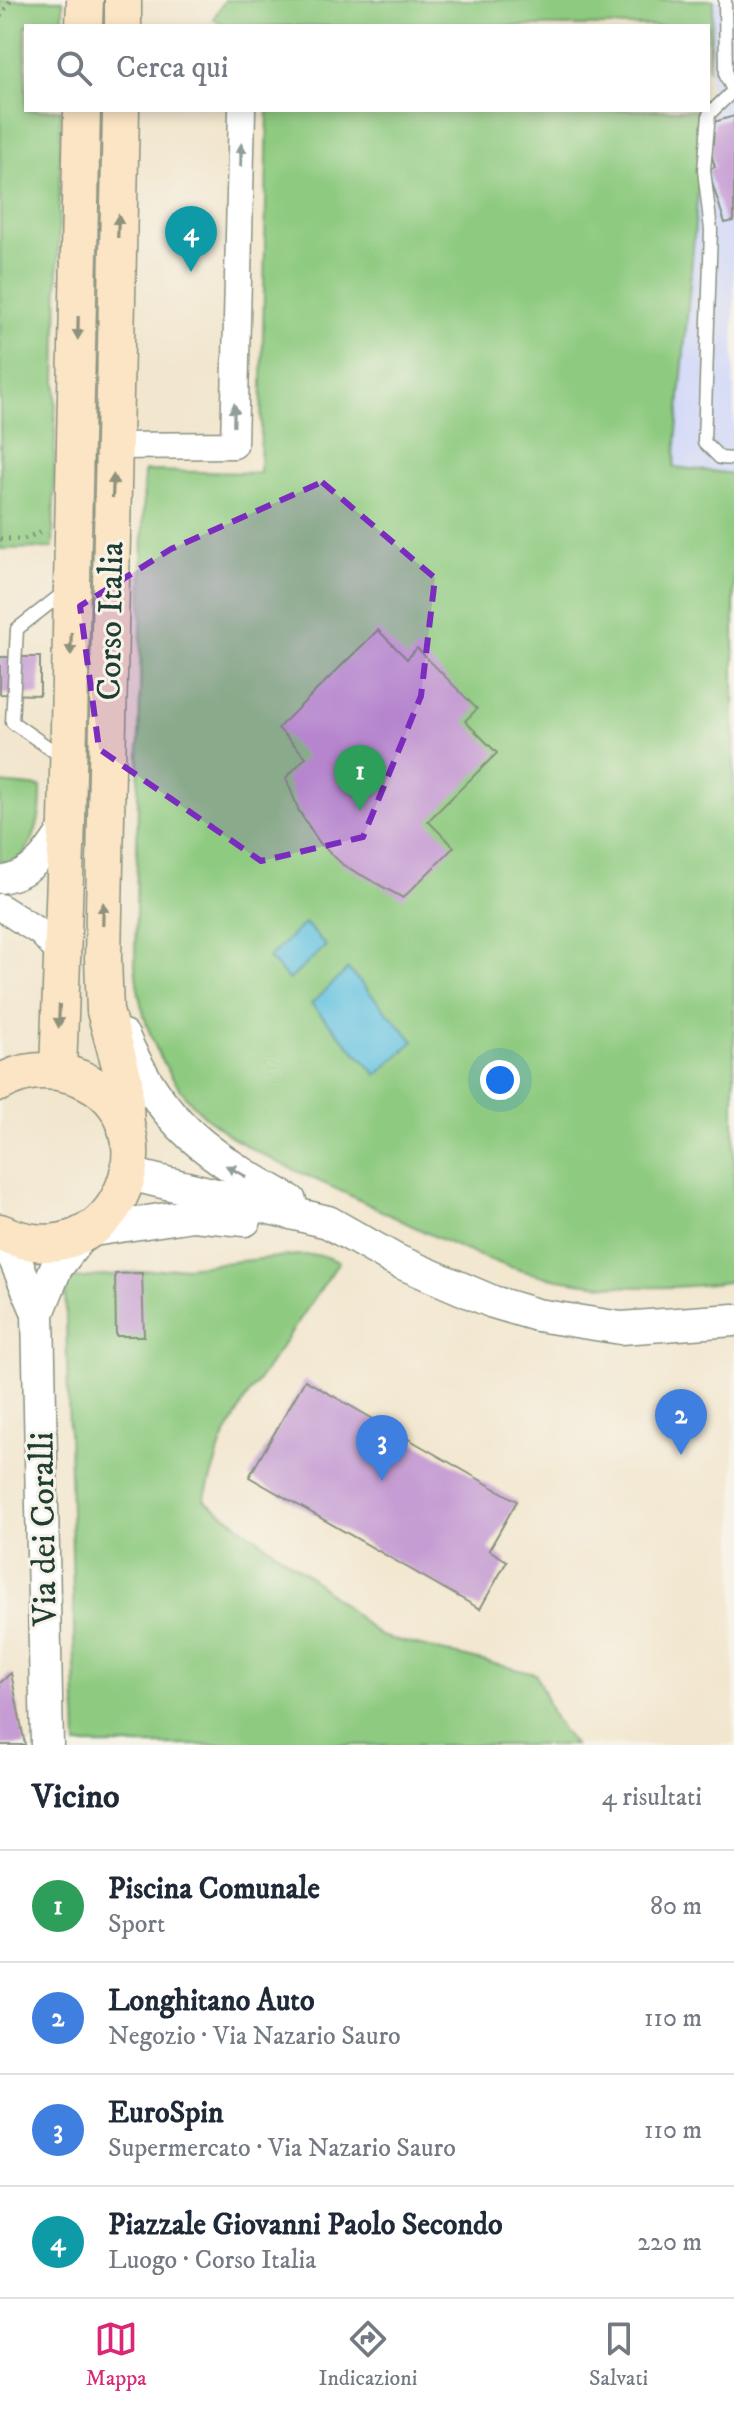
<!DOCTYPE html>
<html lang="it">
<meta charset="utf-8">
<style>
:root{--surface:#fff;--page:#f2f2f3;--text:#1f2937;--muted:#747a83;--line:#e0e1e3;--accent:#db2777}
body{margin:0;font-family:"IM FELL DW Pica",serif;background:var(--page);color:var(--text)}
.you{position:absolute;left:500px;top:1080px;width:28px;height:28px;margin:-20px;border:6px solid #fff;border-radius:50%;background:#1a73e8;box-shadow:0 0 0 12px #1a73e833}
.badge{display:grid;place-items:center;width:52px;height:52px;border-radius:50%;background:var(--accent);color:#fff;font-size:26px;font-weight:700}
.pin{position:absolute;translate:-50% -66px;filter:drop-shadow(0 2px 4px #0008)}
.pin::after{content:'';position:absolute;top:42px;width:28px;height:24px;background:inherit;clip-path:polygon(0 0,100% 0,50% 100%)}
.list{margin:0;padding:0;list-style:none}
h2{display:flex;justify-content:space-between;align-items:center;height:104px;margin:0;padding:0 32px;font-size:34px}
h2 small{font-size:26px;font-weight:400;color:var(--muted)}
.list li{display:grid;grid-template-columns:52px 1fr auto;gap:24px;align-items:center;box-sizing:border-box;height:112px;padding:0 32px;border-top:2px solid var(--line)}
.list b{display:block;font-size:30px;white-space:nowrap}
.list p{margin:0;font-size:26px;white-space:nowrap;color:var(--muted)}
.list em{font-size:26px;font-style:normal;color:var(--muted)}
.icon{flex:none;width:44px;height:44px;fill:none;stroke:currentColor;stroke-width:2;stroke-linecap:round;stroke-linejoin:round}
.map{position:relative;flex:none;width:734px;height:1745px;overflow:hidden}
.search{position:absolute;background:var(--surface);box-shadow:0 4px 12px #0003;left:24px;right:24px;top:24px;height:88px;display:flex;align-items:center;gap:20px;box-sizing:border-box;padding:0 28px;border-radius:0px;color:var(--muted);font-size:30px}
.sheet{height:552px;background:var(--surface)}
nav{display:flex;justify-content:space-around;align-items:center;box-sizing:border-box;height:112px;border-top:2px solid var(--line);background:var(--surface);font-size:22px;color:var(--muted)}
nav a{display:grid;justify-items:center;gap:4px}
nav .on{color:var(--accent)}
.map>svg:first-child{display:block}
.built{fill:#d3d9f9}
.green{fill:#8eca80;stroke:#56845a;stroke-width:2}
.water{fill:#63c3e2;stroke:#41808b;stroke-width:2}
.building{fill:#c59cd3}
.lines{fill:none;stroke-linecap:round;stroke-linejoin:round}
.service-casing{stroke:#889281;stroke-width:15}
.minor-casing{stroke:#889281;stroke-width:29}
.tertiary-casing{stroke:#889281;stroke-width:35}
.secondary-casing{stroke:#889281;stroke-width:39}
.path{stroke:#889281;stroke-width:5;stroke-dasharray:2 6;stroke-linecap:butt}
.service{stroke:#fff;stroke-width:12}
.minor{stroke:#fff;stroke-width:26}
.tertiary{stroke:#fff;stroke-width:32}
.secondary{stroke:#fce5c4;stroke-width:36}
.oneway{fill:#8f9e9a}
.oneway2{fill:#8e917c}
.marked{fill:#7b2cbf;fill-opacity:0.2;stroke:#7b2cbf;stroke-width:6;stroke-dasharray:16 10;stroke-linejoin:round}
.labels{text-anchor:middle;stroke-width:6;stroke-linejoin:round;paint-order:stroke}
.street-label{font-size:34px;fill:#1f3d34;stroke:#f7f3e8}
</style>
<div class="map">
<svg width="734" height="1745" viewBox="0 0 734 1745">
<rect width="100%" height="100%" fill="#f7f3e8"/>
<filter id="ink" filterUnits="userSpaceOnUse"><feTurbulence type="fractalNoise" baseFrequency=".0125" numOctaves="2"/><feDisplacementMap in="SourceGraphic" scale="16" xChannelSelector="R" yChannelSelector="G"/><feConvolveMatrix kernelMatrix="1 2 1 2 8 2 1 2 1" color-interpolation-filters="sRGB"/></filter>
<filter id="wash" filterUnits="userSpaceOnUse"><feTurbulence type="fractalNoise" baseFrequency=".006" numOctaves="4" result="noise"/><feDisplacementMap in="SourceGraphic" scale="32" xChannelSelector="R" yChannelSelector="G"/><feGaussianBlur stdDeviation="1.8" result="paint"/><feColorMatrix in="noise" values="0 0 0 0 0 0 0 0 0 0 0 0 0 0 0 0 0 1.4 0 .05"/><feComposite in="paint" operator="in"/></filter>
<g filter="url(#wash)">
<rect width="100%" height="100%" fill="#f2e6ce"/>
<polygon class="built" points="714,0 734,0 734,474 674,468 705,110 708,110"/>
<g class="green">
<polygon points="0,0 63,0 63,26 26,26 26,110 61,110 53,548 0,549"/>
<polygon points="225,0 714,0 708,70 708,26 226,26 213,19"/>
<path d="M 268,110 L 705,110 L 674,467 L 734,474 L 734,1281 C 677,1290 615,1289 558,1279 C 489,1268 412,1225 349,1195 C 295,1169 228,1146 188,1099 C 156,1060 139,1015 135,965 L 144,471 L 260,473 Z"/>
<path d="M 0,783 L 41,787 C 42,815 37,843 15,863 L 0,861 Z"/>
<polygon points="297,1255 321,1255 339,1262 245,1400 222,1442 204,1500 308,1575 380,1636 536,1674 555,1720 574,1745 77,1745 65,1280"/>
</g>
<g class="water">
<polygon points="305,923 326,946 289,980 268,958"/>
<polygon points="348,969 414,1041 377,1075 311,1004"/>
</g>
<g id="blocks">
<g class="building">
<polygon points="734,116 734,221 725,223 708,170 715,167 711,153 714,122"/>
<polygon points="378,630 407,659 417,648 477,709 465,721 497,753 428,821 454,847 403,898 343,865 319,842 299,811 286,778 306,757 278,728"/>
<polygon points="0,657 40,657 40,695 0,694"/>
<polygon points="142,1273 144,1336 116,1336 115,1274"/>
<polygon points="305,1380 517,1501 489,1550 507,1561 480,1609 249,1477"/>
<polygon points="11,1673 25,1745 0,1745 0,1683"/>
</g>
</g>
</g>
<g filter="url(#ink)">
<use href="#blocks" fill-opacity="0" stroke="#889281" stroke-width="2"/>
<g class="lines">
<g class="service-casing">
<g id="service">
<polyline points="725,0 726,76 734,92"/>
<polyline points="732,92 709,114 704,170 711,230 704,442 720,458 734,459"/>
<polyline points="62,757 12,722 17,629 67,590"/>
</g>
</g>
<g class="minor-casing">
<g id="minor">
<polyline points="114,446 234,445 242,110"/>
<path d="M 0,880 C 35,875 49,849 67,821"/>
<polyline points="0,907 41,933 61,955"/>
</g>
</g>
<g class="tertiary-casing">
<g id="tertiary">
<path d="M 123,1036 C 161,1124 210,1157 290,1201"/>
<polyline points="129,1174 328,1222 395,1260 493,1302 537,1315 621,1328 734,1320"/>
<polyline points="93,1230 193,1215 245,1220"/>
<polyline points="0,1240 14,1257 38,1313"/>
<polyline points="47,1745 38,1313 56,1268 80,1237"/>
</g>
</g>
<g class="secondary-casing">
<g id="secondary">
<polyline points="84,26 85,0"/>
<polyline points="123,26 123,0"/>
<polyline points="121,110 103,958 105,1011 124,1080 126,1129"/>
<polyline points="58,1071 67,821 82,110"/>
<path d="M 0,1083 C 22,1070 47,1068 71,1075 C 183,1109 123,1288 0,1232"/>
</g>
</g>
<g class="path">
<polyline points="0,16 11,0"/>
<polyline points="0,539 24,539 45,530"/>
</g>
<use href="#service" class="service"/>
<use href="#minor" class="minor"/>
<use href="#tertiary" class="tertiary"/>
<use href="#secondary" class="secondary"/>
</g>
<defs><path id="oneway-solid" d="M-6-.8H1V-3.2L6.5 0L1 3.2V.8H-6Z" transform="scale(2)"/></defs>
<g class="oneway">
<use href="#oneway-solid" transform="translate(241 155) rotate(-89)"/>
<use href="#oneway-solid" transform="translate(234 415) rotate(-89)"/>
<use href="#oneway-solid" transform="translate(236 1171) rotate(-151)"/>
</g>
<g class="oneway2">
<use href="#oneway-solid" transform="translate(118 226) rotate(-89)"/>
<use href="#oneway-solid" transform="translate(78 328) rotate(91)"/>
<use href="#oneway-solid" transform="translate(113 486) rotate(-88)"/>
<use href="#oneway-solid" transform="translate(71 644) rotate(91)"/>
<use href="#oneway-solid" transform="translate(103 914) rotate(-89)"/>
<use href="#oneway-solid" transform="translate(59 1016) rotate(92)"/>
</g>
</g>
<path class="marked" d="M 322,482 L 435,578 L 421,696 L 363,837 L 261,861 L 99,749 L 80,606 L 171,549 Z"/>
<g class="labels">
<g class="street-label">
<text transform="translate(109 621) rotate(-89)" y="12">Corso Italia</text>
<text transform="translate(42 1529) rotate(-91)" y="12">Via dei Coralli</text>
</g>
</g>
</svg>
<div class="you"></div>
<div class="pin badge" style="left:360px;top:811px;background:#2e9e5b">1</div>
<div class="pin badge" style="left:681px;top:1455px;background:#3f7fe0">2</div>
<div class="pin badge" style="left:382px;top:1481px;background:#3f7fe0">3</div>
<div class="pin badge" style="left:191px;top:272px;background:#0f9aa8">4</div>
<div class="search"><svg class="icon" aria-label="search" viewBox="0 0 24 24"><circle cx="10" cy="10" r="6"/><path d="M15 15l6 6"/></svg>Cerca qui</div>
</div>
<section class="sheet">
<h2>Vicino<small>4 risultati</small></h2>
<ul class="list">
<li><span class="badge" style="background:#2e9e5b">1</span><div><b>Piscina Comunale</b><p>Sport</p></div><em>80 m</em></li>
<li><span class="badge" style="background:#3f7fe0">2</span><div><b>Longhitano Auto</b><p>Negozio · Via Nazario Sauro</p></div><em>110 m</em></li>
<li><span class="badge" style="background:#3f7fe0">3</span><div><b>EuroSpin</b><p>Supermercato · Via Nazario Sauro</p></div><em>110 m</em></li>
<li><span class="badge" style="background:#0f9aa8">4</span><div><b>Piazzale Giovanni Paolo Secondo</b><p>Luogo · Corso Italia</p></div><em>220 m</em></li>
</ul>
</section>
<nav>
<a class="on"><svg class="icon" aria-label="map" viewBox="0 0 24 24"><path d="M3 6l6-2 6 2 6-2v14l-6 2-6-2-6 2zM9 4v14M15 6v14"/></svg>Mappa</a>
<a><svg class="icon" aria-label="directions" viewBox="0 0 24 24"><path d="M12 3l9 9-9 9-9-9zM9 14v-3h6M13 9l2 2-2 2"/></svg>Indicazioni</a>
<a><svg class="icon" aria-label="saved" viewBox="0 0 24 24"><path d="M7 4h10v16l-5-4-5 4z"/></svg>Salvati</a>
</nav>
